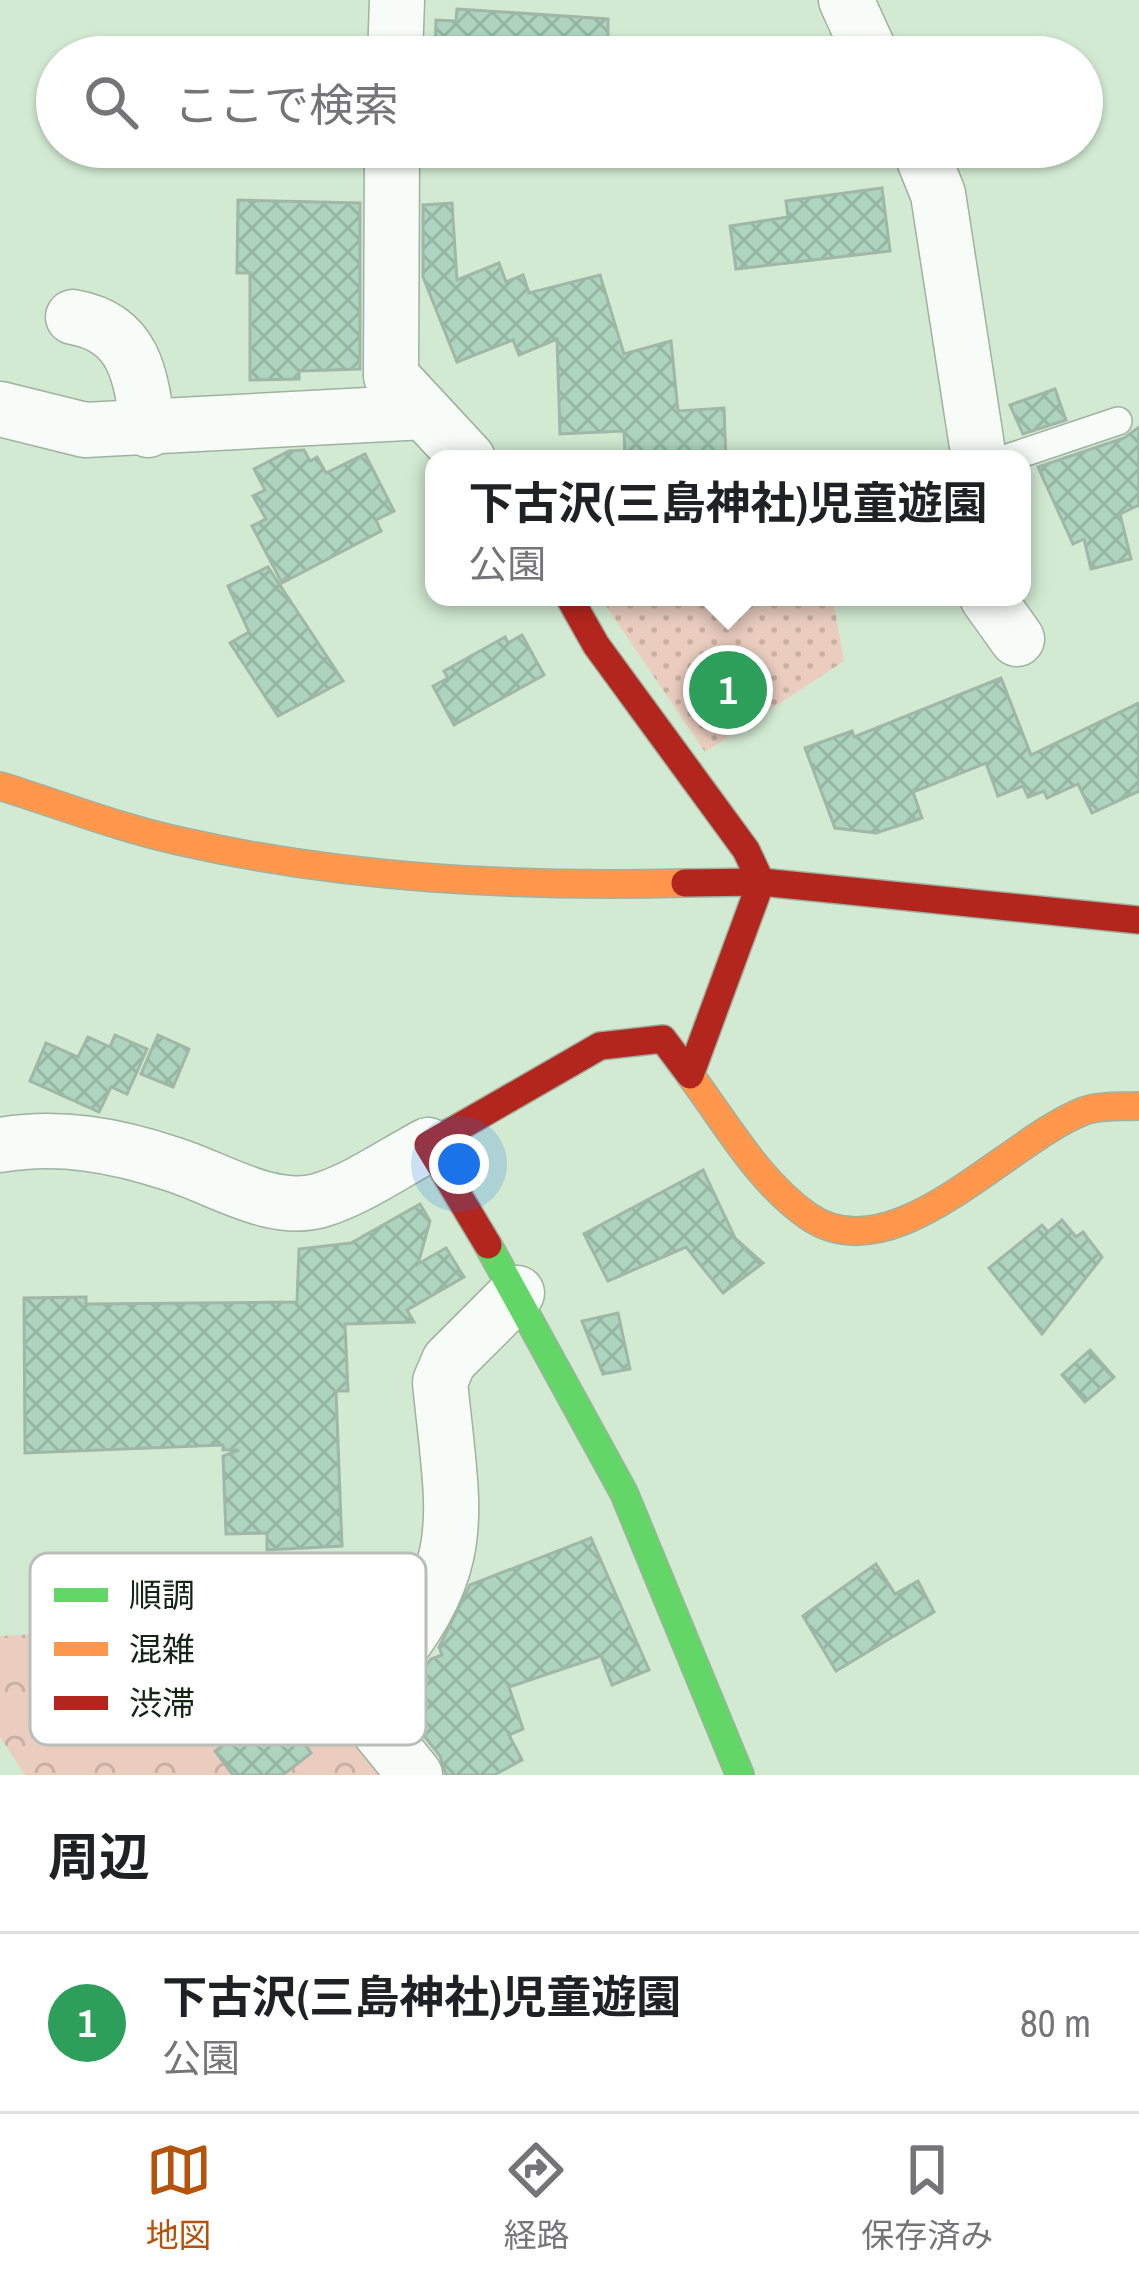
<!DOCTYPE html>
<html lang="ja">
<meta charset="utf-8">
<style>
:root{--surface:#fff;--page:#f2f2f2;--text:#202124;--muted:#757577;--line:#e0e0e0;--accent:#b45309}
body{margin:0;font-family:"Archivo Narrow","Noto Sans JP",sans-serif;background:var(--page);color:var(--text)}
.you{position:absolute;left:459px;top:1164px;width:42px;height:42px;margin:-30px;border:9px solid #fff;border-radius:50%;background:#1a73e8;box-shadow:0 0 0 18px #1a73e833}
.badge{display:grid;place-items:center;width:78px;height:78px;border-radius:50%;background:var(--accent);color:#fff;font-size:39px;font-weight:700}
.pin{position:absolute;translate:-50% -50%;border:6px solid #fff;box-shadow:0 3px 12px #0006}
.popup{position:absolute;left:425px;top:450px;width:606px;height:156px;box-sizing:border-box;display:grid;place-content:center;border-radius:24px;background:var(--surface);filter:drop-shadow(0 3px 9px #0005);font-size:39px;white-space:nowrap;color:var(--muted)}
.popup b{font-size:45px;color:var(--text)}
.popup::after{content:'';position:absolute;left:50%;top:100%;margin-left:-24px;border:24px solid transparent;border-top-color:var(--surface)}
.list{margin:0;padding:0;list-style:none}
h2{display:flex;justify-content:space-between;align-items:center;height:156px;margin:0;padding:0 48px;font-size:51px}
h2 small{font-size:39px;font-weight:400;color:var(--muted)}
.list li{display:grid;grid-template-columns:78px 1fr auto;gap:36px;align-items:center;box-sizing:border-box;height:180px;padding:0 48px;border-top:3px solid var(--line)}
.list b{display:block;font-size:45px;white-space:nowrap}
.list p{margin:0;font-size:39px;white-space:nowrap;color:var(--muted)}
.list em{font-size:39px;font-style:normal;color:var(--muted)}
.icon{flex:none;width:66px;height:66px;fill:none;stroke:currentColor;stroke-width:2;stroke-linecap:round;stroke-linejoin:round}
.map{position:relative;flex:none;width:1139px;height:1775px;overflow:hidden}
.search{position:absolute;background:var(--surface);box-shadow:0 3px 9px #0004;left:36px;right:36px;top:36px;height:132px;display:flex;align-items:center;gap:30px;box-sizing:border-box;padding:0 42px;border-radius:66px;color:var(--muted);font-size:45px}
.sheet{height:336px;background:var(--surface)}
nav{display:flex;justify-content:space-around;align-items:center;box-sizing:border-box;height:168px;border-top:3px solid var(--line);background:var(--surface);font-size:33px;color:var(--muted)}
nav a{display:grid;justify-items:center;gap:6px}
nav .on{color:var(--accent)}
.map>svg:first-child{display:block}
.forest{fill:url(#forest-crowns)}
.park{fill:url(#park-dots)}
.building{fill:url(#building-cross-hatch);stroke:#a0b7a7;stroke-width:3}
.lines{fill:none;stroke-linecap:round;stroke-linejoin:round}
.lane-casing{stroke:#9fb19f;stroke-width:30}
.street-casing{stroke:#9fb19f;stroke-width:57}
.fast-casing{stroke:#9fb19f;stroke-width:30}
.slow-casing{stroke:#9fb19f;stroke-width:30}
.jam-casing{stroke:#9fb19f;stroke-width:30}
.lane{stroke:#f8fcf8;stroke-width:27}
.street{stroke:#f8fcf8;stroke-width:54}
.fast{stroke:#63d668;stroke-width:27}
.slow{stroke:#ff974d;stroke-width:27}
.jam{stroke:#b3261e;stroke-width:27}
.key{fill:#fff;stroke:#b8beb8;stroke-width:3}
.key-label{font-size:33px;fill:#132514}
</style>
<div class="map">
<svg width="1139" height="1775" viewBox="0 0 1139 1775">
<defs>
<pattern id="forest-crowns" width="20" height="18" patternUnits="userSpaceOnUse" patternTransform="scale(3)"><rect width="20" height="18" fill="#eacdbf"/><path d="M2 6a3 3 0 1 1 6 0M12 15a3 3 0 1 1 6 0" fill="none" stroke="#c8b0a3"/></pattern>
<pattern id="park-dots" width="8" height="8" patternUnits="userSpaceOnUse" patternTransform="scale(3)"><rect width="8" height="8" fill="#eacdbf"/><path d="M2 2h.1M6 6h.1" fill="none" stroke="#c8b0a3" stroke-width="1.8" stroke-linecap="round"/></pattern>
<pattern id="building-cross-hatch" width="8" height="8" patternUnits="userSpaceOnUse" patternTransform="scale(3)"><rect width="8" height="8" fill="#add4bf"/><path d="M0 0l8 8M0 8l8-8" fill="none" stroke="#94b6a3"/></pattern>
</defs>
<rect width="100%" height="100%" fill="#d2ead2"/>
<polygon class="forest" points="356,1616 428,1775 25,1775 0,1737 0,1636"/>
<polygon class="park" points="600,597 800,597 834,605 844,661 705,752"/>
<g class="building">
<polygon points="457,9 608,19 608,57 435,57 436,20 456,21"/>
<polygon points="882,188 890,251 736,269 730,226 788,217 786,201"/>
<polygon points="238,200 360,203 360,369 299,371 299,379 250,380 250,273 237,273"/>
<polygon points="452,203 457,280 499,263 506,282 523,275 529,293 600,275 624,354 671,341 678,411 724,408 726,459 625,459 624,431 560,434 557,339 519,355 513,340 457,362 423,277 423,205"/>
<polygon points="1055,389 1066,420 1023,434 1010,405"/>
<polygon points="1139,427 1139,505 1120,514 1131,559 1091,569 1084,539 1073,544 1038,467 1124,438"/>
<polygon points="304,450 310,461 317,457 326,473 365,454 394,511 376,520 381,531 282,583 252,526 266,519 253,496 265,490 254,469 289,451"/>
<polygon points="268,567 343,681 278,716 230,643 249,632 228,586"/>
<polygon points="522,635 544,675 454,725 433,686 448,678 444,671 505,637 508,643"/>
<polygon points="1001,678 1031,755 1139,703 1139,791 1092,813 1078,784 1047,798 1044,791 1028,797 1023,786 998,796 986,763 913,792 922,818 876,833 835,828 805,748 852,731 854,737"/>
<polygon points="115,1035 147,1049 127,1094 111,1087 99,1112 30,1081 46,1043 78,1057 88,1037 110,1047"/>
<polygon points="158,1035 189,1049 173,1087 141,1074"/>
<polygon points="703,1170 735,1238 763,1263 723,1293 686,1247 608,1281 584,1234"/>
<polygon points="420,1204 430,1221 418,1264 446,1248 464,1277 407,1310 414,1322 345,1324 348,1391 336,1391 342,1546 267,1550 267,1533 226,1534 223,1456 239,1450 223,1450 223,1445 25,1453 24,1298 86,1297 86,1304 297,1302 299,1249 351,1243"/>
<polygon points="1062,1220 1076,1237 1083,1232 1102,1257 1042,1334 989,1268 1042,1225 1048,1232"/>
<polygon points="618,1313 630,1369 603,1374 582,1321"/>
<polygon points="1090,1350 1114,1377 1085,1402 1062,1375"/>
<polygon points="591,1538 649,1670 612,1685 601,1656 509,1687 523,1729 509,1735 522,1760 494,1775 446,1775 440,1756 421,1732 418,1725 423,1723 410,1686 431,1659 442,1655 439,1647 470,1585"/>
<polygon points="151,1554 167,1594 122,1612 106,1571"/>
<polygon points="876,1564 895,1594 918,1581 934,1612 836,1671 803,1616"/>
<polygon points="286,1686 315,1725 299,1736 311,1753 283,1775 233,1775 215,1751 226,1743 220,1735"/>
</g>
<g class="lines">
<g class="lane-casing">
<polyline id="lane" points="1005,459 1118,421"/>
</g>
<g class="street-casing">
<g id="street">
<polyline points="846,0 872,57"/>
<polyline points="395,57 397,0"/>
<polyline points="392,147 391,376 468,459"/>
<polyline points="919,147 938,194 979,459"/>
<path d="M 73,317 C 135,328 141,375 148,430"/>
<polyline points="0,409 85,430 424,412"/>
<polyline points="987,597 1017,639"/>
<path d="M 0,1145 C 59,1135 115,1145 172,1164 C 218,1178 272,1215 321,1200 C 357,1189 394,1163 428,1145"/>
<path d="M 415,1775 L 377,1728 L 375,1680 C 472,1564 454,1523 440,1382 L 449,1361 L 517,1293"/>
</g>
</g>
<g class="fast-casing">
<polyline id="fast" points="488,1245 624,1493 740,1775"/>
</g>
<g class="slow-casing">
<g id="slow">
<path d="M 0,786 C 61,805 122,829 184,842 C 348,879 518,887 685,883"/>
<path d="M 690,1075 C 726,1123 758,1181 808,1216 C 893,1276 1006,1141 1084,1111 C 1100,1105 1122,1107 1139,1106"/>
</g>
</g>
<g class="jam-casing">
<g id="jam">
<polyline points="685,883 761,882 1139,920"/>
<polyline points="488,1245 428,1145 600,1046 663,1039 690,1075 761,882 746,850 596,645 569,597"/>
</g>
</g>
<use href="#lane" class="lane"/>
<use href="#street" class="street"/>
<use href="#fast" class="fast"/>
<use href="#slow" class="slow"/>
<use href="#jam" class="jam"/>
</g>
<rect x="30" y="1553" width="396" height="192" rx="18" class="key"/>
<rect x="54" y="1588" width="54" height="14" fill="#63d668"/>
<rect x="54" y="1642" width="54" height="14" fill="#ff974d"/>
<rect x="54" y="1696" width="54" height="14" fill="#b3261e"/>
<g class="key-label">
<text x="129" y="1607">順調</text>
<text x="129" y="1661">混雑</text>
<text x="129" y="1715">渋滞</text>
</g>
</svg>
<div class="you"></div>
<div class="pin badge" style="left:728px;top:690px;background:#2e9e5b">1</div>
<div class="popup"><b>下古沢(三島神社)児童遊園</b>公園</div>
<div class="search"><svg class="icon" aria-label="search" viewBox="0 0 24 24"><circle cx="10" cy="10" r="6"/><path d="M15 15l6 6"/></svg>ここで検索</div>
</div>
<section class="sheet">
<h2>周辺<small></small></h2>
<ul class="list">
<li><span class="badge" style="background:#2e9e5b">1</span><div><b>下古沢(三島神社)児童遊園</b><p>公園</p></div><em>80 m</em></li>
</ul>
</section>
<nav>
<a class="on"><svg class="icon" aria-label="map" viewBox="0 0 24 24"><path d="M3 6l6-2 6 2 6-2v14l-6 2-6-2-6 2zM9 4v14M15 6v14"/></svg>地図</a>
<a><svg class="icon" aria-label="directions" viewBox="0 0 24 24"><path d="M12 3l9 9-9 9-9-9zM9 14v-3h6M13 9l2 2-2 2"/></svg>経路</a>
<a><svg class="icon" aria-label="saved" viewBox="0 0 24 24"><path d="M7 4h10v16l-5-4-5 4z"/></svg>保存済み</a>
</nav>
